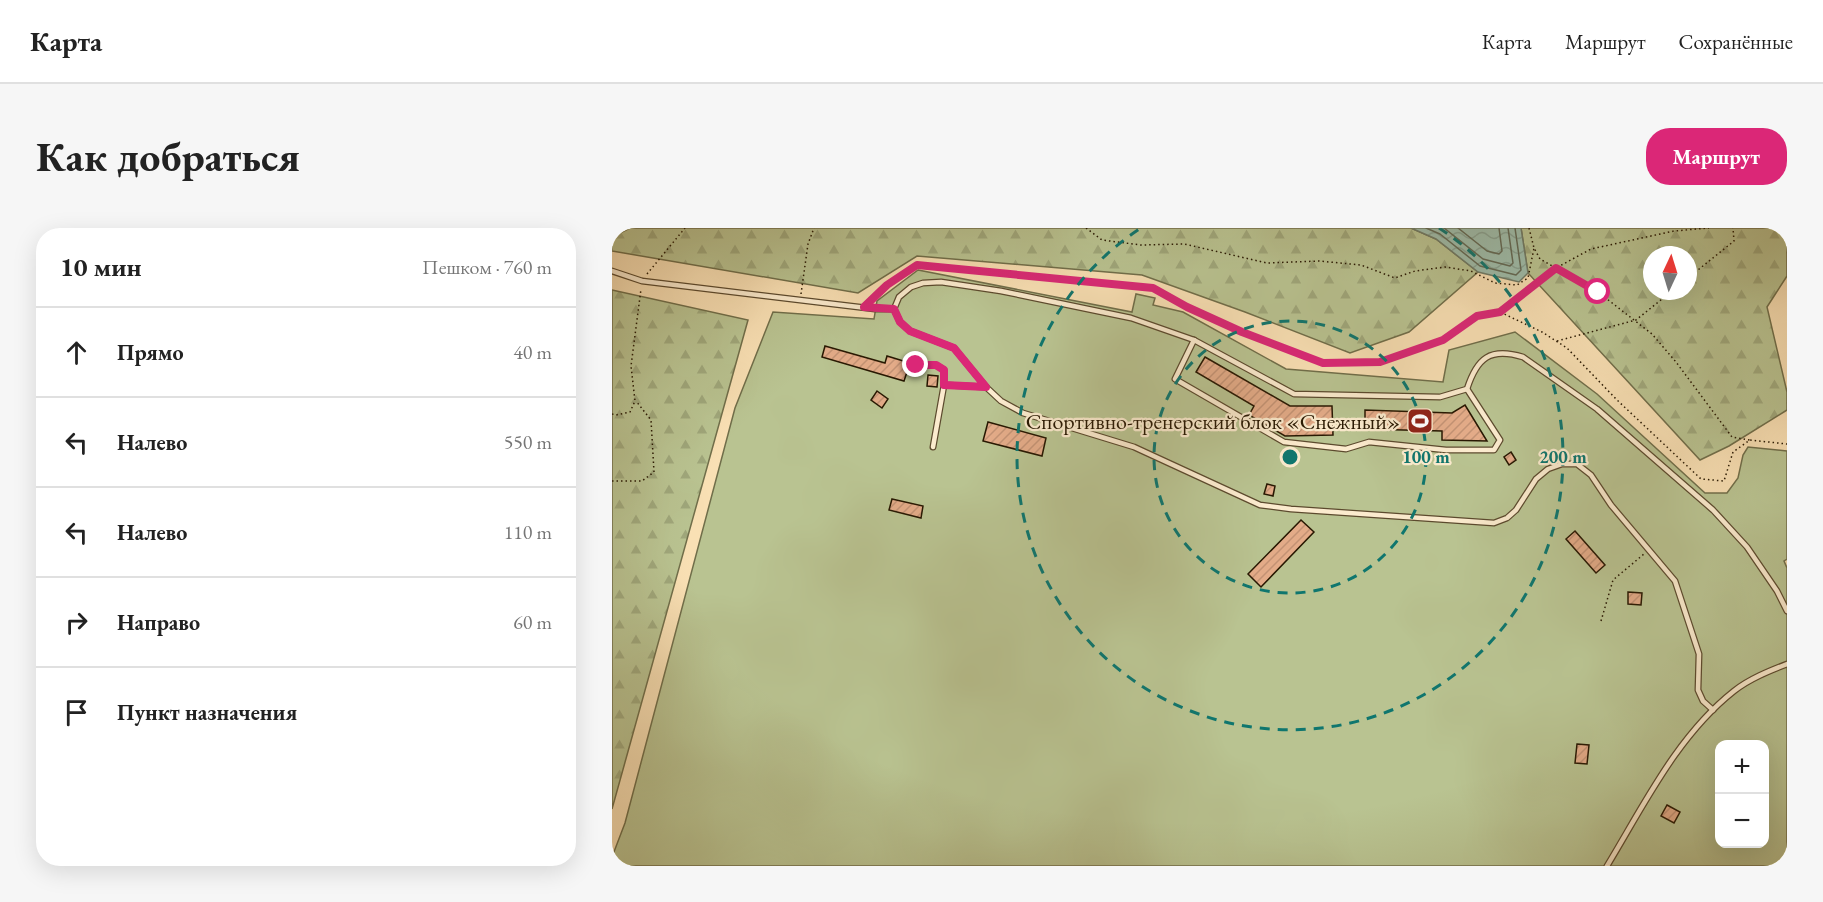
<!DOCTYPE html>
<html lang="ru">
<meta charset="utf-8">
<style>
:root{--surface:#fff;--page:#f6f6f6;--text:#222;--muted:#767676;--line:#e0e0e0;--accent:#db2777}
body{margin:0;font-family:"EB Garamond",serif;background:var(--page);color:var(--text)}
.controls{position:absolute;right:18px;bottom:18px;display:grid;overflow:hidden;border-radius:12px;box-shadow:0 6px 24px #0002}
.controls button{width:54px;height:54px;display:grid;place-items:center;padding:0;border:0;border-bottom:2px solid var(--line);background:var(--surface);color:var(--text);font:30px sans-serif}
.compass{position:absolute;left:1031px;top:18px;width:54px;height:54px;border-radius:50%;background:var(--surface);box-shadow:0 6px 24px #0002;rotate:4deg}
.stop{position:absolute;width:18px;height:18px;margin:-14px;border:4px solid #db2777;border-radius:50%;background:#fff}
.stop.end{background:#db2777;border-color:#fff;box-shadow:0 2px 6px #0008}
.list{margin:0;padding:0;list-style:none}
h2{display:flex;justify-content:space-between;align-items:center;height:78px;margin:0;padding:0 24px;font-size:26px}
h2 small{font-size:20px;font-weight:400;color:var(--muted)}
.list li{display:grid;grid-template-columns:39px 1fr auto;gap:18px;align-items:center;box-sizing:border-box;height:90px;padding:0 24px;border-top:2px solid var(--line)}
.list b{display:block;font-size:22px;white-space:nowrap}
.list em{font-size:20px;font-style:normal;color:var(--muted)}
.icon{flex:none;width:33px;height:33px;fill:none;stroke:currentColor;stroke-width:2;stroke-linecap:round;stroke-linejoin:round}
.map{position:relative;flex:none;width:1175px;height:638px;overflow:hidden;border-radius:24px}
header{display:flex;align-items:center;gap:36px;box-sizing:border-box;height:84px;padding:0 30px;background:var(--surface);border-bottom:2px solid var(--line)}
header strong{font-size:28px}
nav{display:flex;gap:33px;margin-inline-start:auto;font-size:21px}
.intro{display:flex;align-items:center;justify-content:space-between;box-sizing:border-box;height:144px;padding:0 36px}
h1{margin:0;font-size:42px}
.button{padding:15px 27px;border-radius:24px;background:var(--accent);color:#fff;font-size:21px;font-weight:700}
main{display:flex;gap:36px;padding:0 36px}
aside{flex:1;background:var(--surface);border-radius:24px;box-shadow:0 6px 24px #0002}
.map>svg:first-child{display:block}
.green{fill:#b9c391;stroke:#706e4a;stroke-width:1.5;fill-rule:evenodd}
.forest{fill:url(#forest-firs);stroke:#706e4a;stroke-width:1.5;fill-rule:evenodd}
.water{fill:url(#water-waves);stroke:#6f7b67;stroke-width:1.5}
.lines{fill:none;stroke-linecap:round;stroke-linejoin:round}
.shore{stroke:#636a56;stroke-width:1.5}
.building{fill:url(#building-hatch);stroke:#281802;stroke-width:1.5}
.lane-casing{stroke:#5c4a2e;stroke-width:7}
.path{stroke:#281802;stroke-width:1.5;stroke-dasharray:1.5 3;stroke-linecap:butt}
.lane{stroke:#fbebce;stroke-width:4.5}
.route{stroke:#db2777;stroke-width:8}
.ring{fill:none;stroke:#0f766e;stroke-width:3;stroke-dasharray:10 8}
.labels{text-anchor:middle;stroke-width:4.5;stroke-linejoin:round;paint-order:stroke}
.poi-label{font-size:22px;fill:#281802;stroke:#fbebce;text-anchor:end}
.centre{fill:#0f766e;stroke:#fbebce;stroke-width:3}
.ring-label{font-size:18px;text-anchor:middle;font-weight:bold;fill:#0f766e;stroke:#fbebce;stroke-width:4.5;stroke-linejoin:round;paint-order:stroke}
</style>
<header>
<strong>Карта</strong>
<nav><a>Карта</a><a>Маршрут</a><a>Сохранённые</a></nav>
</header>
<div class="intro"><h1>Как добраться</h1><a class="button">Маршрут</a></div>
<main>
<aside>
<h2>10 мин<small>Пешком · 760 m</small></h2>
<ul class="list">
<li><svg class="icon" aria-label="ahead" viewBox="0 0 24 24"><path d="M12 20V5M6 11l6-6 6 6"/></svg><div><b>Прямо</b></div><em>40 m</em></li>
<li><svg class="icon" aria-label="left" viewBox="0 0 24 24"><path d="M17 20v-9H6M10 6l-5 5 5 5"/></svg><div><b>Налево</b></div><em>550 m</em></li>
<li><svg class="icon" aria-label="left" viewBox="0 0 24 24"><path d="M17 20v-9H6M10 6l-5 5 5 5"/></svg><div><b>Налево</b></div><em>110 m</em></li>
<li><svg class="icon" aria-label="right" viewBox="0 0 24 24"><path d="M7 20v-9h11M14 6l5 5-5 5"/></svg><div><b>Направо</b></div><em>60 m</em></li>
<li><svg class="icon" aria-label="arrive" viewBox="0 0 24 24"><path d="M6 21V4h12l-3 4 3 4H6"/></svg><div><b>Пункт назначения</b></div></li>
</ul>
</aside>
<div class="map">
<svg width="1175" height="638" viewBox="0 0 1175 638">
<defs>
<pattern id="forest-firs" width="22" height="20" patternUnits="userSpaceOnUse" patternTransform="scale(1.5)"><rect width="22" height="20" fill="#b9c391"/><path d="M5 1l3.5 6h-7zM16 11l3.5 6h-7z" fill="#9fa77b"/></pattern>
<pattern id="water-waves" width="16" height="10" patternUnits="userSpaceOnUse" patternTransform="scale(1.5)"><rect width="16" height="10" fill="#9ebdab"/><path d="M0 5q4-4 8 0t8 0" fill="none" stroke="#88a292"/></pattern>
<pattern id="building-hatch" width="6" height="6" patternUnits="userSpaceOnUse" patternTransform="scale(1.5)"><rect width="6" height="6" fill="#e3ab88"/><path d="M-1 1l2-2M0 6l6-6M5 7l2-2" fill="none" stroke="#c39274"/></pattern>
</defs>
<rect width="100%" height="100%" fill="#f9e0b4"/>
<filter id="stains"><feTurbulence type="fractalNoise" baseFrequency=".00333" numOctaves="4"/><feColorMatrix values="0 0 0 0 .2 0 0 0 0 .09 0 0 0 0 .02 0 0 0 .5 -.17"/></filter>
<radialGradient id="worn" r=".72"><stop offset=".6" stop-color="#630" stop-opacity="0"/><stop offset="1" stop-color="#630" stop-opacity=".3"/></radialGradient>
<path class="green" d="M 306,42 L 520,84 L 524,66 L 543,70 L 541,77 L 571,84 L 674,141 L 831,154 L 837,122 L 903,104 L 985,166 L 1093,265 L 1115,265 L 1126,250 L 1131,227 L 1136,219 L 1175,223 L 1175,331 L 1172,333 L 1175,340 L 1175,638 L 0,638 L 0,629 L 13,595 L 123,180 L 161,84 L 262,91 L 265,73 ZM 1108,516 L 1152,516 L 1152,616 L 1108,616 Z"/>
<g class="forest">
<polygon points="18,0 799,0 824,11 866,44 797,104 738,125 633,84 530,47 305,28 246,65 0,23 0,9"/>
<path d="M 909,0 L 1175,0 L 1175,48 L 1155,79 L 1175,164 L 1175,182 L 1117,218 L 1088,232 L 916,45 ZM 1040,27 L 1076,27 L 1076,63 L 1040,63 Z"/>
<polygon points="0,62 136,92 0,581"/>
</g>
<polygon class="water" points="799,0 909,0 916,45 907,54 866,44 824,11"/>
<g class="lines">
<g class="shore">
<polyline points="814,0 828,6 868,38 904,47 909,42 903,0"/>
<polyline points="832,0 871,31 898,38 901,35 896,0"/>
<polyline points="846,0 875,23 887,26 890,23 887,0"/>
</g>
</g>
<g class="building">
<polygon points="213,118 273,135 275,128 298,135 292,153 210,129"/>
<polygon points="593,129 678,178 720,178 721,207 673,208 637,187 642,178 584,144"/>
<polygon points="316,147 326,148 325,159 315,158"/>
<polygon points="265,163 276,171 270,180 259,172"/>
<polygon points="853,177 875,213 830,212 830,203 753,201 753,182 840,185"/>
<polygon points="376,194 434,210 430,228 371,213"/>
<polygon points="899,224 904,232 897,237 892,229"/>
<polygon points="655,256 663,258 661,268 652,266"/>
<polygon points="280,271 311,278 309,290 277,282"/>
<polygon points="689,292 702,304 649,359 636,346"/>
<polygon points="963,303 993,337 984,345 954,311"/>
<polygon points="1016,364 1030,365 1029,377 1016,376"/>
<polygon points="965,516 977,517 975,536 963,535"/>
<polygon points="1055,577 1068,584 1062,595 1049,588"/>
</g>
<g class="lines">
<g class="lane-casing">
<g id="lane">
<path d="M 0,43 L 30,53 L 263,81 L 282,81 L 287,69 L 299,59 L 311,55 L 329,54 L 389,63 L 519,90 L 582,112 L 682,166 L 828,169 L 855,161 C 865,130 878,119 911,129 L 985,181 L 1101,282 L 1135,319 L 1165,363 L 1175,383"/>
<polyline points="282,81 288,94 298,103 342,120 374,159 389,173 411,185 522,219 648,277 679,281 882,295 895,290 904,282 924,251 936,241 950,236 965,236 979,247 999,277 1063,353 1087,426 1086,462 1091,473 1101,482"/>
<polyline points="582,112 563,151 672,214 734,221 757,214 834,222 882,222 888,212 855,161"/>
<polyline points="304,137 324,137 332,142 332,157 374,159"/>
<polyline points="321,219 332,157"/>
<path d="M 995,638 C 1032,577 1065,508 1122,463 C 1137,451 1157,443 1175,436"/>
</g>
</g>
<g class="path">
<polyline points="474,0 490,12 529,17 572,16 655,35 707,33 749,37 783,50 803,43 833,39 859,43 883,55 905,57 916,50 922,20"/>
<polyline points="917,0 922,20 928,31 986,64 1040,106 1064,134 1120,209 1138,212"/>
<polyline points="35,46 73,0"/>
<polyline points="1076,50 1122,13 1121,0"/>
<polyline points="189,66 196,16 202,0"/>
<polyline points="259,72 275,57 305,37 541,60 575,79 630,104 711,135 768,134 831,112 865,88 888,84 930,104 955,120 1005,172 1089,251 1112,253 1121,224 1138,212 1175,216"/>
<polyline points="888,83 944,40 979,21 1062,3 1097,0"/>
<polyline points="945,113 1024,92 1060,63"/>
<polyline points="0,186 4,187 18,184 23,173 19,138 29,61"/>
<polyline points="0,253 30,253 42,244 39,192 24,173"/>
<polyline points="989,393 1001,352 1032,326"/>
</g>
<use href="#lane" class="lane"/>
</g>
<g class="lines">
<polyline class="route" points="304,137 324,137 332,142 332,157 374,159 342,120 298,103 288,94 282,81 252,79 275,57 305,37 541,60 575,79 630,104 711,135 768,134 831,112 865,88 888,84 944,40 986,64"/>
</g>
<g class="ring">
<circle cx="678" cy="229" r="136"/>
<path d="M827 0A273 273 0 1 1 529 0"/>
</g>
<defs>
<g id="stadium-square" transform="scale(1.35)"><rect x="-9" y="-9" width="18" height="18" rx="4" fill="#8f2418" stroke="#fbebce"/><path d="M0-5a6.5 5 0 1 0 0 10a6.5 5 0 1 0 0-10ZM-3.5-1.8h7v3.6h-7Z" fill="#fff"/></g>
</defs>
<g fill-rule="evenodd">
<use href="#stadium-square" x="808" y="193"/>
</g>
<g class="labels">
<g class="poi-label">
<text x="788" y="201">Спортивно-тренерский блок «Снежный»</text>
</g>
</g>
<circle cx="678" cy="229" r="9" class="centre"/>
<g class="ring-label">
<text x="814" y="235">100 m</text>
<text x="951" y="235">200 m</text>
</g>
<rect width="100%" height="100%" filter="url(#stains)"/>
<rect width="100%" height="100%" fill="url(#worn)"/>
</svg>
<div class="controls">
<button>+</button>
<button>−</button>
</div>
<svg class="compass" viewBox="-18 -18 36 36"><path d="M0-13l5 13h-10z" fill="#e53935"/><path d="M0 13l5-13h-10z" fill="#767676"/></svg>
<div class="stop" style="left:986px;top:64px"></div>
<div class="stop end" style="left:304px;top:137px"></div>
</div>
</main>
